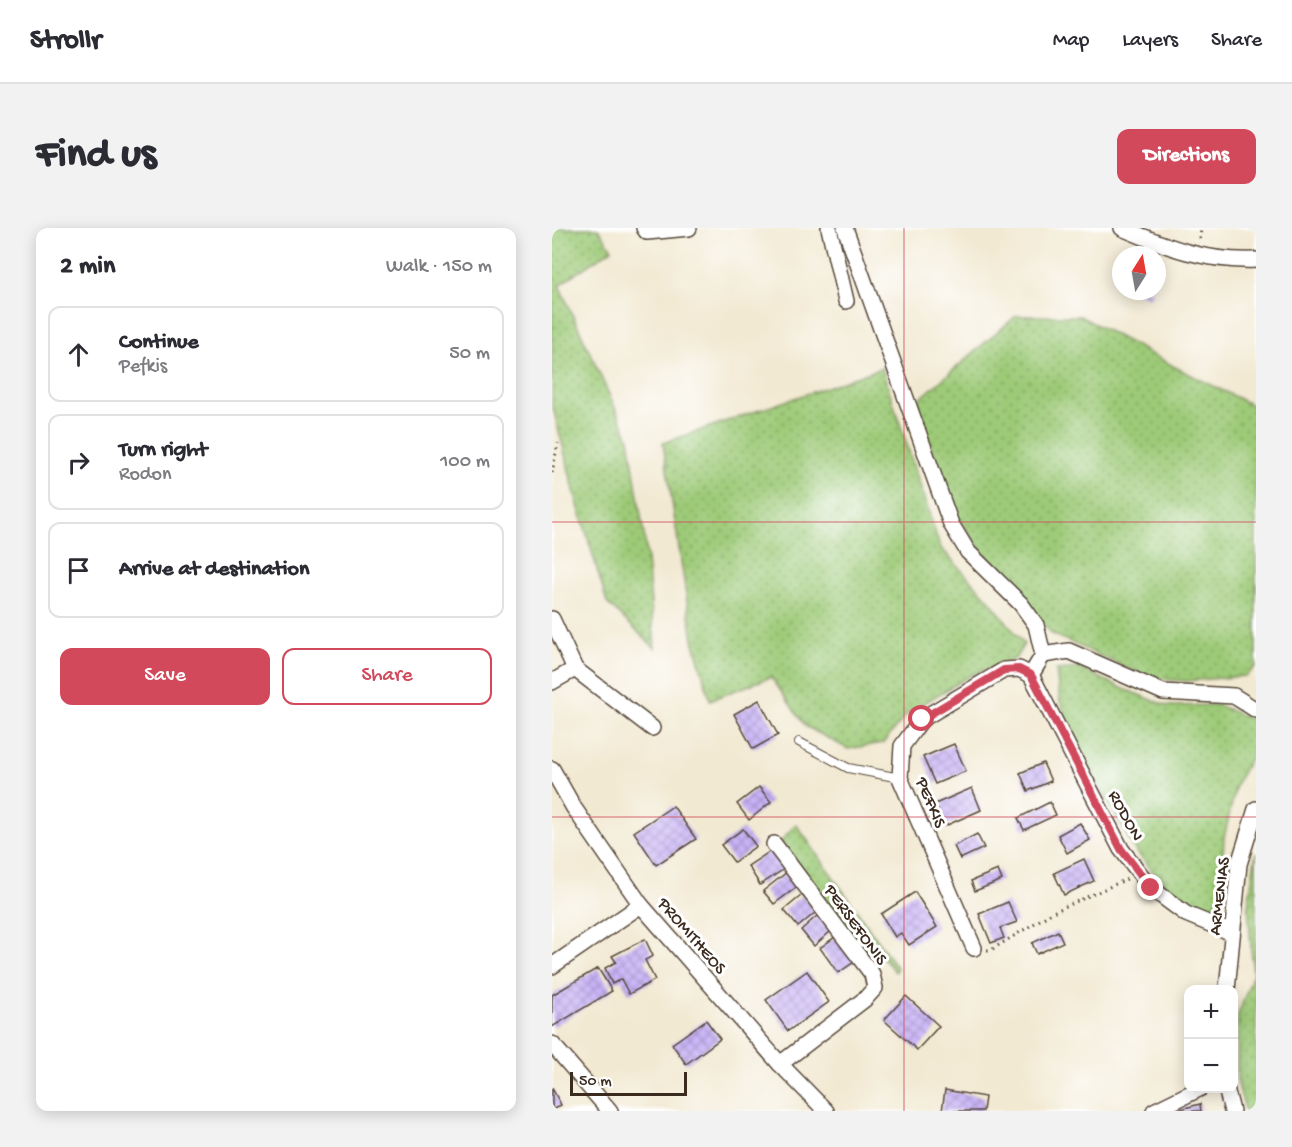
<!DOCTYPE html>
<meta charset="utf-8">
<style>
:root{--surface:#fff;--page:#f2f2f3;--text:#2b2b33;--muted:#7c7c81;--line:#e1e1e2;--accent:#d1495b}
body{margin:0;font-family:"Gochi Hand",sans-serif;background:var(--page);color:var(--text)}
.controls{position:absolute;right:18px;bottom:18px;display:grid;overflow:hidden;border-radius:12px;box-shadow:0 3px 15px #0003}
.controls button{width:54px;height:54px;display:grid;place-items:center;padding:0;border:0;border-bottom:2px solid var(--line);background:var(--surface);color:var(--text);font:30px sans-serif}
.compass{position:absolute;left:560px;top:18px;width:54px;height:54px;border-radius:50%;background:var(--surface);box-shadow:0 3px 15px #0003;rotate:11deg}
.scale{position:absolute;left:18px;bottom:15px;width:117px;box-sizing:border-box;padding-left:6px;border:3px solid #3b2a1e;border-top:0;font-size:16px;line-height:21px;white-space:nowrap;color:#3b2a1e;-webkit-text-stroke:4px #fff;paint-order:stroke}
.stop{position:absolute;width:18px;height:18px;margin:-14px;border:4px solid #d1495b;border-radius:50%;background:#fff}
.stop.end{background:#d1495b;border-color:#fff;box-shadow:0 2px 6px #0008}
.list{margin:0;padding:0;list-style:none}
h2{display:flex;justify-content:space-between;align-items:center;height:78px;margin:0;padding:0 24px;font-size:26px}
h2 small{font-size:20px;font-weight:400;color:var(--muted)}
.list li{display:grid;grid-template-columns:39px 1fr auto;gap:18px;align-items:center;box-sizing:border-box;height:96px;margin:0 12px 12px;padding:0 12px;border:2px solid var(--line);border-radius:12px}
.list b{display:block;font-size:22px;white-space:nowrap}
.list p{margin:0;font-size:20px;white-space:nowrap;color:var(--muted)}
.list em{font-size:20px;font-style:normal;color:var(--muted)}
.actions{display:flex;gap:12px;padding:18px 24px}
.actions a{flex:1;padding:14px 0;border:2px solid var(--accent);border-radius:12px;text-align:center;font-size:21px;color:var(--accent)}
.actions .main{background:var(--accent);color:#fff}
.icon{flex:none;width:33px;height:33px;fill:none;stroke:currentColor;stroke-width:2;stroke-linecap:round;stroke-linejoin:round}
.map{position:relative;flex:none;width:704px;height:883px;overflow:hidden;border-radius:12px}
header{display:flex;align-items:center;gap:36px;box-sizing:border-box;height:84px;padding:0 30px;background:var(--surface);border-bottom:2px solid var(--line)}
header strong{font-size:28px}
nav{display:flex;gap:33px;margin-inline-start:auto;font-size:21px}
.intro{display:flex;align-items:center;justify-content:space-between;box-sizing:border-box;height:144px;padding:0 36px}
h1{margin:0;font-size:42px}
.button{padding:15px 27px;border-radius:12px;background:var(--accent);color:#fff;font-size:21px;font-weight:700}
main{display:flex;gap:36px;padding:0 36px}
aside{flex:1;background:var(--surface);border-radius:12px;box-shadow:0 3px 15px #0003}
.map>svg:first-child{display:block}
.green{fill:url(#green-dots);stroke:#6c7a4a;stroke-width:1.5}
.building{fill:url(#building-cross-hatch)}
.lines{fill:none;stroke-linecap:round;stroke-linejoin:round}
.lane-casing{stroke:#564739;stroke-width:10}
.street-casing{stroke:#564739;stroke-width:18}
.path{stroke:#564739;stroke-width:3;stroke-dasharray:1.5 4.5;stroke-linecap:butt}
.lane{stroke:#fff;stroke-width:8}
.street{stroke:#fff;stroke-width:15}
.route{stroke:#d1495b;stroke-width:8}
.grid{fill:none;stroke:#d1495b;stroke-width:1.5;stroke-opacity:0.55}
.labels{text-anchor:middle;stroke-width:6;stroke-linejoin:round;paint-order:stroke}
.street-label{font-size:18px;fill:#3b2a1e;stroke:#fff}
</style>
<header>
<strong>Strollr</strong>
<nav><a>Map</a><a>Layers</a><a>Share</a></nav>
</header>
<div class="intro"><h1>Find us</h1><a class="button">Directions</a></div>
<main>
<aside>
<h2>2 min<small>Walk · 150 m</small></h2>
<ul class="list">
<li><svg class="icon" aria-label="ahead" viewBox="0 0 24 24"><path d="M12 20V5M6 11l6-6 6 6"/></svg><div><b>Continue</b><p>Pefkis</p></div><em>50 m</em></li>
<li><svg class="icon" aria-label="right" viewBox="0 0 24 24"><path d="M7 20v-9h11M14 6l5 5-5 5"/></svg><div><b>Turn right</b><p>Rodon</p></div><em>100 m</em></li>
<li><svg class="icon" aria-label="arrive" viewBox="0 0 24 24"><path d="M6 21V4h12l-3 4 3 4H6"/></svg><div><b>Arrive at destination</b></div></li>
</ul>
<div class="actions"><a class="main">Save</a><a>Share</a></div>
</aside>
<div class="map">
<svg width="704" height="883" viewBox="0 0 704 883">
<defs>
<pattern id="green-dots" width="8" height="8" patternUnits="userSpaceOnUse" patternTransform="scale(1.5)"><rect width="8" height="8" fill="#9dca77"/><path d="M2 2h.1M6 6h.1" fill="none" stroke="#81a461" stroke-width="1.8" stroke-linecap="round"/></pattern>
<pattern id="building-cross-hatch" width="8" height="8" patternUnits="userSpaceOnUse" patternTransform="scale(1.5)"><rect width="8" height="8" fill="#c8b3f7"/><path d="M0 0l8 8M0 8l8-8" fill="none" stroke="#a492c7"/></pattern>
</defs>
<rect width="100%" height="100%" fill="#fff"/>
<filter id="ink" filterUnits="userSpaceOnUse"><feTurbulence type="fractalNoise" baseFrequency=".0167" numOctaves="2"/><feDisplacementMap in="SourceGraphic" scale="12" xChannelSelector="R" yChannelSelector="G"/><feConvolveMatrix kernelMatrix="1 2 1 2 8 2 1 2 1" color-interpolation-filters="sRGB"/></filter>
<filter id="wash" filterUnits="userSpaceOnUse"><feTurbulence type="fractalNoise" baseFrequency=".008" numOctaves="4" result="noise"/><feDisplacementMap in="SourceGraphic" scale="24" xChannelSelector="R" yChannelSelector="G"/><feGaussianBlur stdDeviation="1.35" result="paint"/><feColorMatrix in="noise" values="0 0 0 0 0 0 0 0 0 0 0 0 0 0 0 0 0 1.4 0 .05"/><feComposite in="paint" operator="in"/></filter>
<g filter="url(#wash)">
<rect width="100%" height="100%" fill="#f2e9d2"/>
<g class="green">
<polygon points="0,0 46,0 60,21 7,57 77,210 94,320 103,420 55,375 24,270 0,176"/>
<polygon points="464,88 528,88 627,141 704,179 704,438 694,448 634,453 597,450 500,406 434,329 404,287 363,175"/>
<polygon points="330,140 388,319 439,374 472,416 463,431 421,446 357,484 331,515 296,521 253,498 219,449 158,472 141,412 111,215"/>
<polygon points="527,440 572,461 616,478 666,477 701,492 704,518 684,557 672,610 669,665 660,684 621,667 583,622 535,536 508,474 504,442"/>
<polygon points="244,596 345,740 343,744 332,731 326,730 321,726 317,730 229,613"/>
<polygon points="704,624 704,883 693,883 685,852 686,787 701,746 696,677"/>
</g>
<g id="blocks">
<g class="building">
<polygon points="583,63 601,63 598,70"/>
<polygon points="207,472 226,507 201,521 182,486"/>
<polygon points="402,516 414,543 383,556 371,529"/>
<polygon points="491,535 499,553 476,563 468,545"/>
<polygon points="207,559 219,574 197,592 185,576"/>
<polygon points="420,560 429,582 393,598 383,576"/>
<polygon points="498,574 504,587 472,602 466,590"/>
<polygon points="121,578 144,611 104,637 82,604"/>
<polygon points="528,595 538,612 515,625 506,607"/>
<polygon points="191,601 204,618 182,634 169,617"/>
<polygon points="425,606 432,620 408,631 402,618"/>
<polygon points="220,622 232,641 208,657 196,638"/>
<polygon points="532,631 542,653 512,667 502,645"/>
<polygon points="446,642 450,652 423,663 419,653"/>
<polygon points="235,644 246,658 222,676 211,663"/>
<polygon points="363,664 385,699 357,717 349,705 343,709 329,686"/>
<polygon points="250,667 264,684 246,699 232,682"/>
<polygon points="456,674 465,694 448,700 452,710 439,715 427,686"/>
<polygon points="266,687 279,703 262,718 249,702"/>
<polygon points="506,703 511,714 485,726 480,715"/>
<polygon points="283,709 302,734 286,745 268,720"/>
<polygon points="93,711 101,728 93,732 103,752 77,766 69,751 60,756 53,740 64,734 60,728"/>
<polygon points="46,740 60,763 0,799 0,767"/>
<polygon points="255,743 277,774 236,803 214,772"/>
<polygon points="354,768 387,798 365,822 332,792"/>
<polygon points="154,792 168,811 134,836 120,816"/>
<polygon points="0,860 9,877 0,882"/>
<polygon points="393,862 433,869 431,883 390,883"/>
<polygon points="648,876 649,883 625,883 625,882"/>
</g>
</g>
</g>
<g filter="url(#ink)">
<use href="#blocks" fill-opacity="0" stroke="#564739" stroke-width="1.5"/>
<g class="lines">
<g class="lane-casing">
<polyline id="lane" points="247,514 296,540 348,550"/>
</g>
<g class="street-casing">
<g id="street">
<polyline points="92,0 95,4 137,0"/>
<polyline points="277,0 294,73"/>
<polyline points="293,0 399,296 416,324 469,376 484,397 491,427 479,447"/>
<path d="M 570,0 C 615,19 653,34 704,32"/>
<polyline points="0,391 23,441 100,500"/>
<polyline points="491,427 517,423 611,464 682,468 704,482"/>
<polyline points="479,447 569,621 599,660 634,686 680,705"/>
<polyline points="0,454 23,441"/>
<polyline points="0,541 22,580 89,677 228,836 274,883"/>
<polyline points="222,616 320,746 323,760 313,771 228,836"/>
<polyline points="422,720 348,550 350,518 370,491 452,442 467,441 479,447"/>
<polyline points="0,738 89,677"/>
<polyline points="675,762 687,636 704,581"/>
<polyline points="0,816 58,883"/>
<polyline points="674,860 680,883"/>
<polyline points="602,883 649,860"/>
</g>
</g>
<g class="path">
<polyline points="648,11 649,0"/>
<polyline points="0,245 6,215"/>
<polyline points="435,722 439,722 501,684 575,651"/>
</g>
<use href="#lane" class="lane"/>
<use href="#street" class="street"/>
</g>
</g>
<g class="lines" filter="url(#ink)">
<polyline class="route" points="370,491 452,442 467,441 479,447 569,621 599,660"/>
</g>
<path class="grid" d="M 352,0 L 352,883M 0,294 L 704,294M 0,589 L 704,589"/>
<g class="labels">
<g class="street-label">
<text transform="translate(380 574) rotate(67)" y="6">PEFKIS</text>
<text transform="translate(575 587) rotate(61)" y="6">RODON</text>
<text transform="translate(666 668) rotate(-83)" y="6">ARMENIAS</text>
<text transform="translate(305 696) rotate(54)" y="6">PERSEFONIS</text>
<text transform="translate(141 707) rotate(49)" y="6">PROMITHEOS</text>
</g>
</g>
</svg>
<div class="controls">
<button>+</button>
<button>−</button>
</div>
<svg class="compass" viewBox="-18 -18 36 36"><path d="M0-13l5 13h-10z" fill="#e53935"/><path d="M0 13l5-13h-10z" fill="#7c7c81"/></svg>
<div class="scale">50 m</div>
<div class="stop" style="left:370px;top:491px"></div>
<div class="stop end" style="left:599px;top:660px"></div>
</div>
</main>
